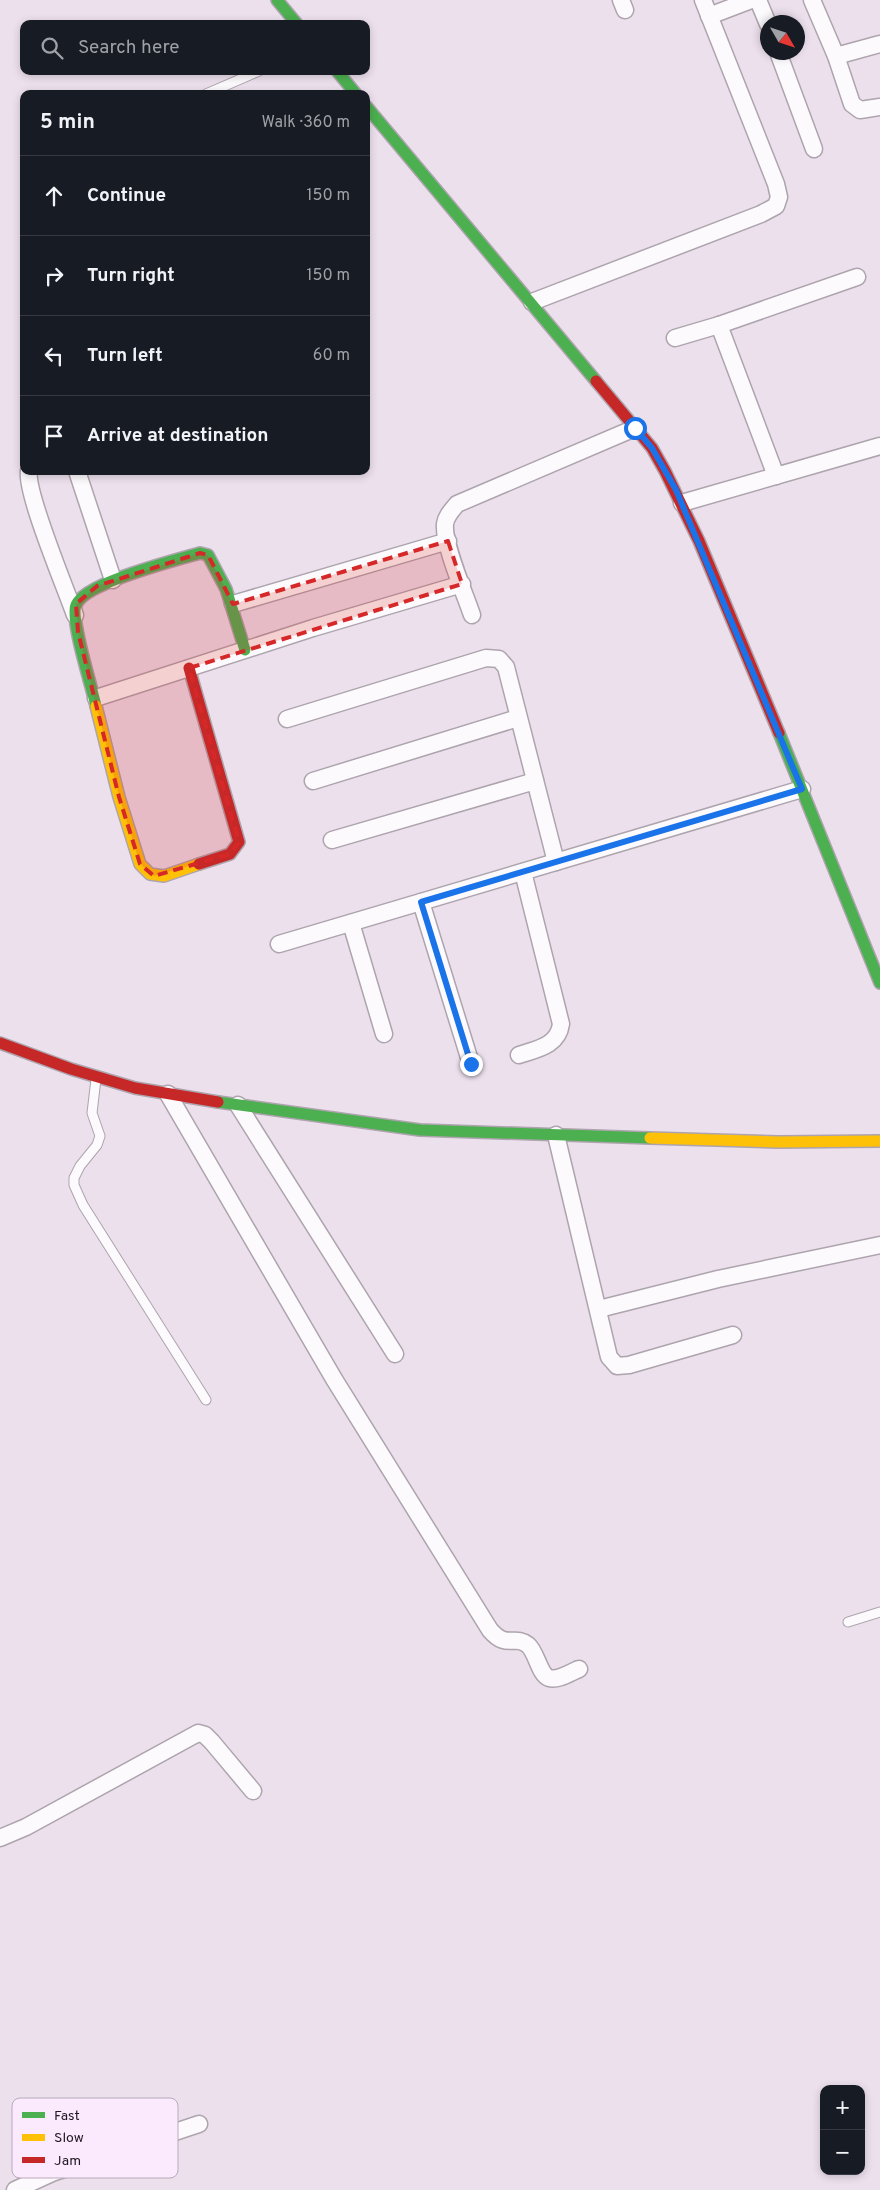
<!DOCTYPE html>
<meta charset="utf-8">
<style>
:root{--surface:#171b24;--page:#20242c;--text:#f1f3f6;--muted:#9ea1a6;--line:#363941}
body{margin:0;font-family:Overpass,sans-serif;background:var(--page);color:var(--text)}
.controls{position:absolute;right:15px;bottom:15px;display:grid;overflow:hidden;border-radius:10px;box-shadow:0 2px 8px #0003}
.controls button{width:45px;height:45px;display:grid;place-items:center;padding:0;border:0;border-bottom:1px solid var(--line);background:var(--surface);color:var(--text);font:25px sans-serif}
.compass{position:absolute;left:760px;top:15px;width:45px;height:45px;border-radius:50%;background:var(--surface);box-shadow:0 2px 8px #0003;rotate:129deg}
.stop{position:absolute;width:15px;height:15px;margin:-11px;border:4px solid #1a73e8;border-radius:50%;background:#fff}
.stop.end{background:#1a73e8;border-color:#fff;box-shadow:0 1px 5px #0008}
.list{margin:0;padding:0;list-style:none}
h2{display:flex;justify-content:space-between;align-items:center;height:65px;margin:0;padding:0 20px;font-size:21px}
h2 small{font-size:16px;font-weight:400;color:var(--muted)}
.list li{display:grid;grid-template-columns:32px 1fr auto;gap:15px;align-items:center;box-sizing:border-box;height:80px;padding:0 20px;border-top:1px solid var(--line)}
.list b{display:block;font-size:19px;white-space:nowrap}
.list em{font-size:16px;font-style:normal;color:var(--muted)}
.icon{flex:none;width:28px;height:28px;fill:none;stroke:currentColor;stroke-width:2;stroke-linecap:round;stroke-linejoin:round}
.map{position:relative;flex:none;width:880px;height:2190px;overflow:hidden}
.search{position:absolute;background:var(--surface);box-shadow:0 2px 8px #0003;left:20px;top:20px;width:350px;height:55px;display:flex;align-items:center;gap:12px;box-sizing:border-box;padding:0 18px;border-radius:10px;color:var(--muted);font-size:19px}
.panel{position:absolute;background:var(--surface);box-shadow:0 2px 8px #0003;left:20px;top:90px;width:350px;height:385px;border-radius:10px}
.map>svg:first-child{display:block}
.lines{fill:none;stroke-linecap:round;stroke-linejoin:round}
.lane-casing{stroke:#ada4ae;stroke-width:11}
.street-casing{stroke:#ada4ae;stroke-width:19}
.fast-casing{stroke:#ada4ae;stroke-width:14}
.slow-casing{stroke:#ada4ae;stroke-width:14}
.jam-casing{stroke:#ada4ae;stroke-width:14}
.lane{stroke:#fcfafc;stroke-width:9}
.street{stroke:#fcfafc;stroke-width:16}
.fast{stroke:#4caf50;stroke-width:11}
.slow{stroke:#ffc107;stroke-width:11}
.jam{stroke:#c62828;stroke-width:11}
.route{stroke:#1a73e8;stroke-width:6}
.marked{fill:#d62828;fill-opacity:0.2;stroke:#d62828;stroke-width:4;stroke-dasharray:10 6;stroke-linejoin:round}
.key{fill:#fbe9fd;stroke:#b9aabb;stroke-width:1}
.key-label{font-size:14px;fill:#201821}
</style>
<div class="map">
<svg width="880" height="2190" viewBox="0 0 880 2190">
<rect width="100%" height="100%" fill="#ece0ed"/>
<g class="lines">
<g class="lane-casing">
<g id="lane">
<polyline points="206,94 259,71"/>
<polyline points="96,1079 92,1113 100,1136 97,1145 80,1166 74,1178 74,1185 83,1205 206,1400"/>
<polyline points="848,1622 880,1612"/>
</g>
</g>
<g class="street-casing">
<g id="street">
<polyline points="621,0 625,10"/>
<polyline points="758,0 768,24"/>
<polyline points="812,0 836,56 852,104 860,110 880,107"/>
<polyline points="709,16 751,0"/>
<polyline points="778,52 814,149"/>
<polyline points="836,56 880,44"/>
<polyline points="532,302 761,214 776,206 779,197 776,184 703,0"/>
<polyline points="719,325 776,476"/>
<polyline points="675,338 719,325 857,277"/>
<path d="M 29,471 C 25,492 66,589 75,615"/>
<polyline points="77,471 113,580"/>
<polyline points="682,503 880,446"/>
<polyline points="233,604 448,541"/>
<path d="M 472,615 C 465,594 443,544 445,524 C 446,516 452,510 457,504 L 635,428"/>
<polyline points="96,698 313,628 462,584"/>
<polyline points="287,719 486,658 499,659 506,667 556,862"/>
<polyline points="313,781 518,718"/>
<polyline points="332,840 535,781"/>
<polyline points="421,902 471,1064"/>
<polyline points="351,923 384,1034"/>
<polyline points="279,944 802,789"/>
<path d="M 519,1055 C 537,1049 558,1046 561,1024 L 523,872"/>
<path d="M 168,1094 L 334,1379 L 490,1630 C 507,1650 514,1634 528,1645 C 537,1653 539,1674 549,1678 C 558,1681 571,1672 579,1669"/>
<polyline points="238,1105 395,1354"/>
<polyline points="556,1135 609,1357 617,1366 629,1365 733,1335"/>
<polyline points="599,1309 718,1279 880,1245"/>
<polyline points="0,1838 26,1827 198,1733 205,1735 212,1742 253,1791"/>
<polyline points="15,2190 52,2173 199,2124"/>
</g>
</g>
<g class="fast-casing">
<g id="fast">
<polyline points="277,0 297,24"/>
<polyline points="337,71 356,94"/>
<polyline points="366,106 596,381"/>
<path d="M 96,706 C 92,687 70,620 76,605 C 84,583 176,560 200,553 L 208,555 L 226,589 L 245,650"/>
<polyline points="779,733 880,983"/>
<polyline points="218,1102 420,1130 650,1138"/>
</g>
</g>
<g class="slow-casing">
<g id="slow">
<polyline points="96,706 119,797 140,864 150,874 164,876 199,864"/>
<polyline points="650,1138 778,1142 880,1141"/>
</g>
</g>
<g class="jam-casing">
<g id="jam">
<polyline points="596,381 652,448 665,471 699,541 779,733"/>
<polyline points="189,668 239,842 230,854 199,864"/>
<polyline points="0,1043 71,1069 135,1088 218,1102"/>
</g>
</g>
<use href="#lane" class="lane"/>
<use href="#street" class="street"/>
<use href="#fast" class="fast"/>
<use href="#slow" class="slow"/>
<use href="#jam" class="jam"/>
</g>
<g class="lines">
<polyline class="route" points="471,1064 421,902 802,789 676,490 652,448 635,428"/>
</g>
<path class="marked" d="M 448,541 L 462,584 L 189,668 L 239,842 L 230,854 L 154,876 L 140,864 L 119,797 L 78,632 L 76,604 L 97,586 L 200,553 L 208,555 L 233,604 Z"/>
<rect x="12" y="2098" width="166" height="80" rx="8" class="key"/>
<rect x="22" y="2112" width="23" height="6" fill="#4caf50"/>
<rect x="22" y="2134" width="23" height="7" fill="#ffc107"/>
<rect x="22" y="2157" width="23" height="6" fill="#c62828"/>
<g class="key-label">
<text x="54" y="2120">Fast</text>
<text x="54" y="2142">Slow</text>
<text x="54" y="2165">Jam</text>
</g>
</svg>
<div class="controls">
<button>+</button>
<button>−</button>
</div>
<svg class="compass" viewBox="-18 -18 36 36"><path d="M0-13l5 13h-10z" fill="#e53935"/><path d="M0 13l5-13h-10z" fill="#9ea1a6"/></svg>
<div class="stop" style="left:635px;top:428px"></div>
<div class="stop end" style="left:471px;top:1064px"></div>
<div class="search"><svg class="icon" aria-label="search" viewBox="0 0 24 24"><circle cx="10" cy="10" r="6"/><path d="M15 15l6 6"/></svg>Search here</div>
<section class="panel">
<h2>5 min<small>Walk · 360 m</small></h2>
<ul class="list">
<li><svg class="icon" aria-label="ahead" viewBox="0 0 24 24"><path d="M12 20V5M6 11l6-6 6 6"/></svg><div><b>Continue</b></div><em>150 m</em></li>
<li><svg class="icon" aria-label="right" viewBox="0 0 24 24"><path d="M7 20v-9h11M14 6l5 5-5 5"/></svg><div><b>Turn right</b></div><em>150 m</em></li>
<li><svg class="icon" aria-label="left" viewBox="0 0 24 24"><path d="M17 20v-9H6M10 6l-5 5 5 5"/></svg><div><b>Turn left</b></div><em>60 m</em></li>
<li><svg class="icon" aria-label="arrive" viewBox="0 0 24 24"><path d="M6 21V4h12l-3 4 3 4H6"/></svg><div><b>Arrive at destination</b></div></li>
</ul>
</section>
</div>
